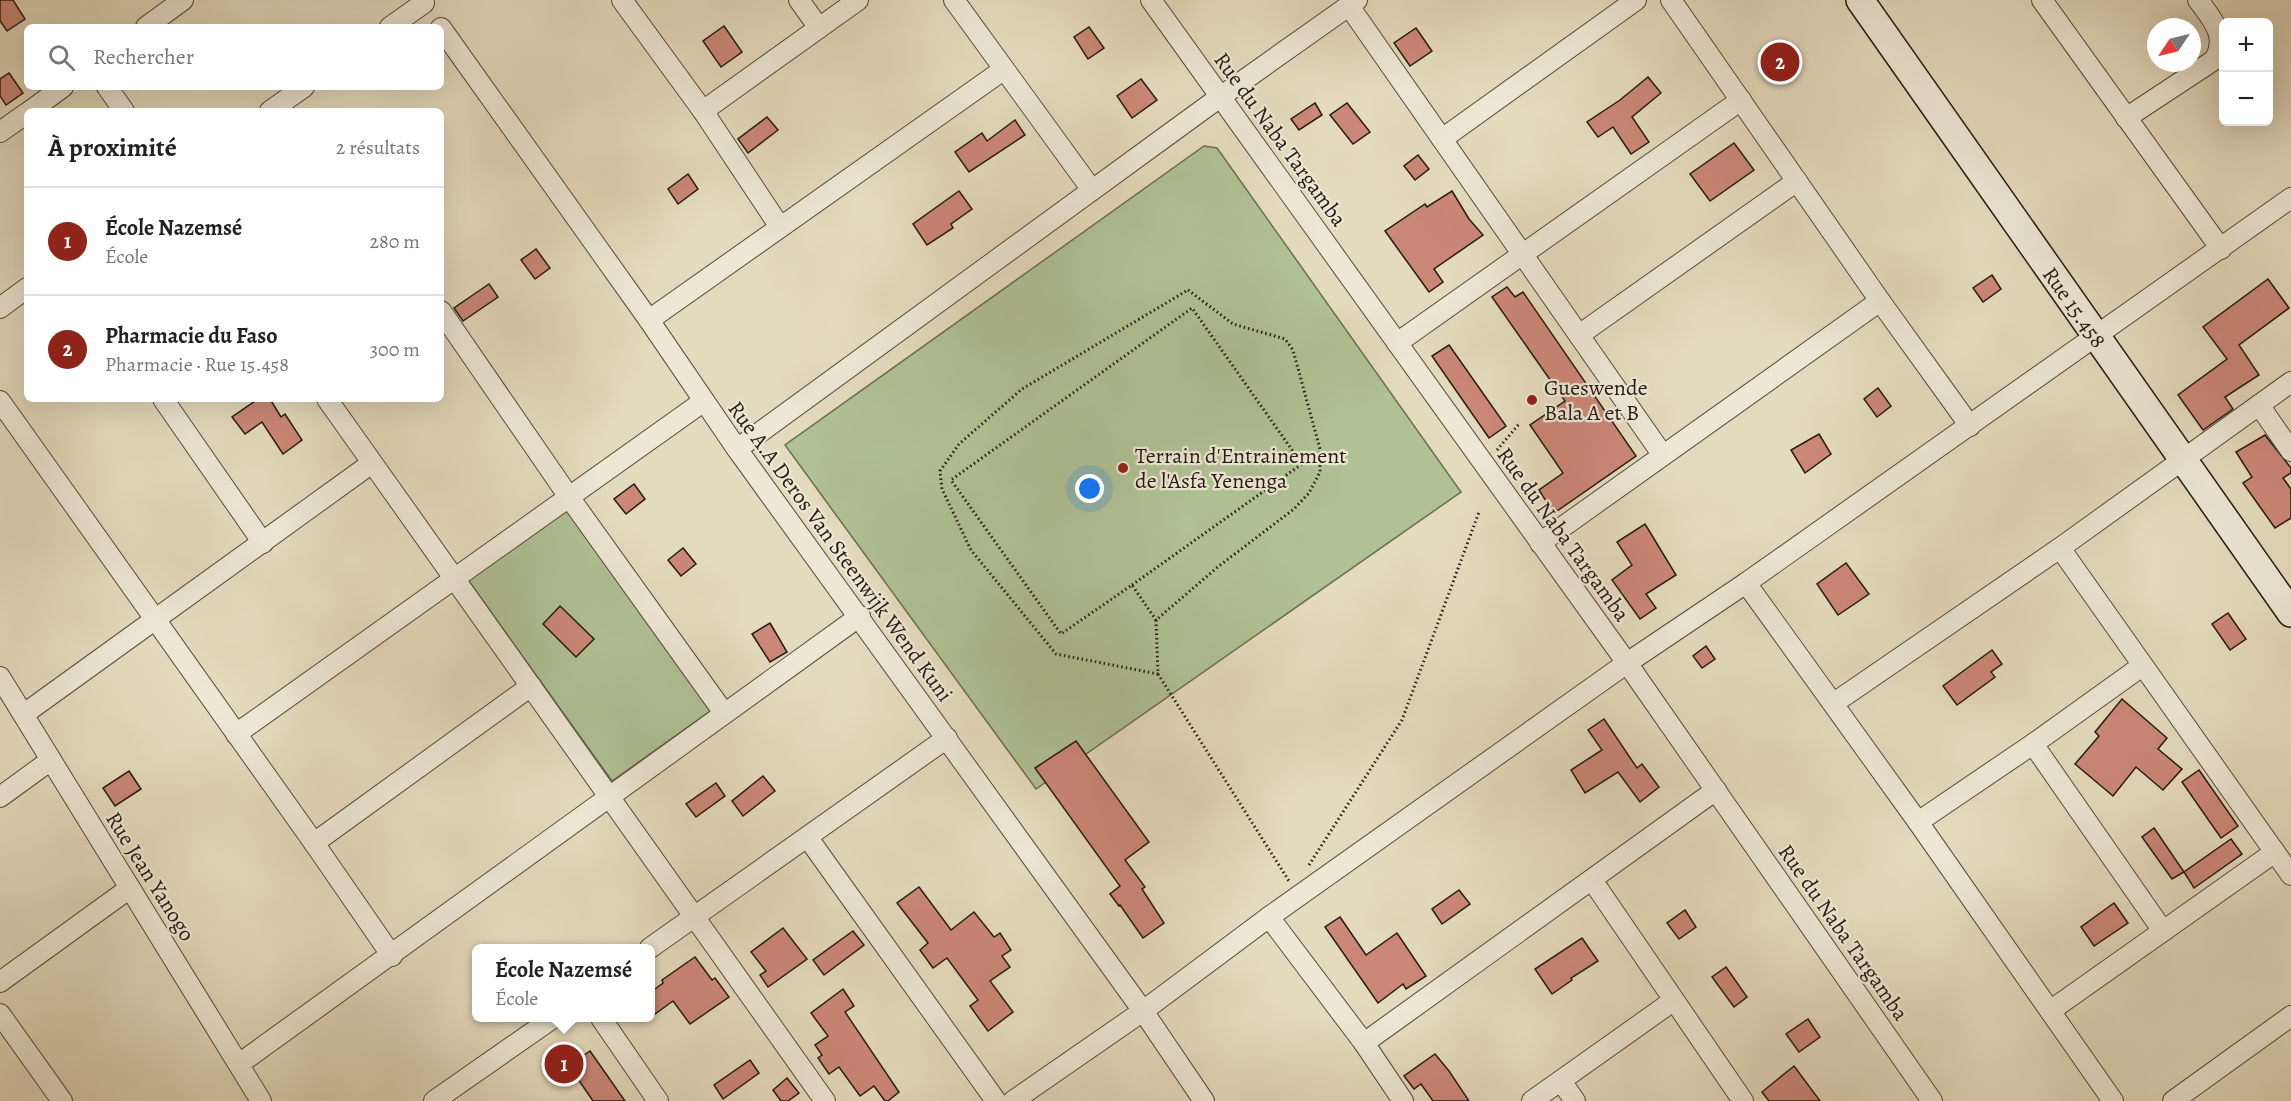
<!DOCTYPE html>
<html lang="fr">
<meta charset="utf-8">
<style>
:root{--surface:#fff;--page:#f2f2f2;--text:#222;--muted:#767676;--line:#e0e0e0;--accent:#8f2418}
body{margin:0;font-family:Alegreya,serif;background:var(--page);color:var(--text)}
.controls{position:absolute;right:18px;top:18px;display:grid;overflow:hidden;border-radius:9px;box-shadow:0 6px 24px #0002}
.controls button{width:54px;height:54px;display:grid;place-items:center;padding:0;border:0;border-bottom:2px solid var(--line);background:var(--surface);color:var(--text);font:30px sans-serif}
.compass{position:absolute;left:2147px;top:18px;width:54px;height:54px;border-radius:50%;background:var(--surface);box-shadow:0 6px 24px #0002;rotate:235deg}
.you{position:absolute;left:1090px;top:489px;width:21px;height:21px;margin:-15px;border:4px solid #fff;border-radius:50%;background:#1a73e8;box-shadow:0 0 0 9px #1a73e833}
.badge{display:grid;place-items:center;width:39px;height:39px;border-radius:50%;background:var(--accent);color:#fff;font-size:20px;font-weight:700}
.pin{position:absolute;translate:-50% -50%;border:3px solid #fff;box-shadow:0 2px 6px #0006}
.popup{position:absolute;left:472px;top:944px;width:183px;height:78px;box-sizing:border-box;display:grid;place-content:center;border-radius:9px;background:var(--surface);filter:drop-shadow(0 2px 4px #0005);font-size:20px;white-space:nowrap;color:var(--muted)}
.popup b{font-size:22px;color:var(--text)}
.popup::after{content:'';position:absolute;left:50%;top:100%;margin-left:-12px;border:12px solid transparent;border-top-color:var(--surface)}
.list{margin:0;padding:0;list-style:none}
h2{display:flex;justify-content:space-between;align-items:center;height:78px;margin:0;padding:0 24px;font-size:26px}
h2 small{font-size:20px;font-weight:400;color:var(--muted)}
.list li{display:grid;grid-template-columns:39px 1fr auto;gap:18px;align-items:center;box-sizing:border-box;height:108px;padding:0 24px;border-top:2px solid var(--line)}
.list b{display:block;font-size:22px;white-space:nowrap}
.list p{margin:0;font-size:20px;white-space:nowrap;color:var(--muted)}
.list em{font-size:20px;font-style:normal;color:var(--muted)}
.icon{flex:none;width:33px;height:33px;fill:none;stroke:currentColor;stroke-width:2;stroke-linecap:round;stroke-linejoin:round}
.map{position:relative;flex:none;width:2291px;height:1101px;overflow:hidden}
.search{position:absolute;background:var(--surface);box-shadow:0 6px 24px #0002;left:24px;top:24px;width:420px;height:66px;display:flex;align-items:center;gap:15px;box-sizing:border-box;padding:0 21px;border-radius:9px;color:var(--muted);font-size:22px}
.panel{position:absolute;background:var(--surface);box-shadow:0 6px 24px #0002;left:24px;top:108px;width:420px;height:294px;border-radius:9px}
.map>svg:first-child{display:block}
.green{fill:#afc195;stroke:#6a6e53;stroke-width:1.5}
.building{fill:#cb8778;stroke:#261a11;stroke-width:1.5}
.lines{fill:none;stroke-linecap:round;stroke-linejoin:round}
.minor-casing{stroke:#564a3c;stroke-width:22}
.secondary-casing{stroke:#261a11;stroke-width:30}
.path{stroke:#261a11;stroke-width:3;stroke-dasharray:1.5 3;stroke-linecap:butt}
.minor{stroke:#ede7d4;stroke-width:20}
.secondary{stroke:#ede7d4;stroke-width:27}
.poi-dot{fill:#8f2418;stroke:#ede7d4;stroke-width:2}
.labels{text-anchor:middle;stroke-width:4.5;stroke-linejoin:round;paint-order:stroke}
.street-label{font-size:22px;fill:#261a11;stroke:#ede7d4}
.poi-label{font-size:22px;fill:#261a11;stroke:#ede7d4;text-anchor:start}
</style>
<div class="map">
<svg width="2291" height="1101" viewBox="0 0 2291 1101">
<rect width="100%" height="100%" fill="#e4dabd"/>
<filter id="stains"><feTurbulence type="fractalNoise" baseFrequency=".00333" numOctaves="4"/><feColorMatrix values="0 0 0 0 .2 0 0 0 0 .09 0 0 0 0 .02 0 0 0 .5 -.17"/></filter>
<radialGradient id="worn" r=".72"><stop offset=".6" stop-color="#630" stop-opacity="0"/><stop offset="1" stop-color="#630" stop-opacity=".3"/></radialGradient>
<g class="green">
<polygon points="1204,146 1217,148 1461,492 1036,789 785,445"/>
<polygon points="571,503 716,707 612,781 466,577"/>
</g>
<g class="building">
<polygon points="0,0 13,0 25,19 7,31 0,21"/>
<polygon points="724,26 742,52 721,67 703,41"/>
<polygon points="1089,27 1104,48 1088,59 1074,37"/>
<polygon points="1416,28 1432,51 1410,66 1394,43"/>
<polygon points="9,73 23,93 6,105 0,96 0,79"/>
<polygon points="1648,77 1661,93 1632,117 1649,142 1631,154 1613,127 1598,137 1587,122 1620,100"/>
<polygon points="1141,79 1157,100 1132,118 1117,96"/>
<polygon points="1315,103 1322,115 1299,130 1291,119"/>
<polygon points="1347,103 1370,132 1353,144 1330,115"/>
<polygon points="767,117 778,130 748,153 738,139"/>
<polygon points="1015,120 1025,135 969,172 955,152 982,133 987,141"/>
<polygon points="1734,143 1754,170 1710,201 1690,174"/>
<polygon points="1418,155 1429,169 1415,180 1404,166"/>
<polygon points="688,174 698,189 678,204 668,189"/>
<polygon points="959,191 972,209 951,224 953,228 927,245 913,224"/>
<polygon points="1452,191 1469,219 1483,235 1434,269 1443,282 1429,292 1385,231 1425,204 1427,207"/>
<polygon points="536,249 550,268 535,279 521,260"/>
<polygon points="1992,275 2001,289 1983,302 1973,288"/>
<polygon points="2268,279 2289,308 2239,345 2259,375 2225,397 2233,409 2203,430 2178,395 2227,359 2203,327"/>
<polygon points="489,284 498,297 463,321 454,308"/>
<polygon points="1507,287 1515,297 1523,292 1636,456 1557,511 1554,508 1551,509 1539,490 1563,473 1530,425 1565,401 1492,297"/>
<polygon points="1449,345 1506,426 1489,438 1432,356"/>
<polygon points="1878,388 1891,406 1877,417 1864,399"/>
<polygon points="258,399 270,399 281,417 285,414 302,440 283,454 262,422 245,434 232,417"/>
<polygon points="1819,434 1831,454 1805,473 1791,450"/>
<polygon points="2265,435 2291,468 2291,473 2283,478 2291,489 2291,518 2275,528 2243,483 2252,477 2236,452"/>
<polygon points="634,484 645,499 626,514 614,499"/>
<polygon points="1645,524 1676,575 1646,594 1656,608 1640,619 1612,580 1632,565 1617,542"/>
<polygon points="683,548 696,564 681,576 668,560"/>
<polygon points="1846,563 1869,594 1838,615 1817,584"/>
<polygon points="560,606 594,639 576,657 543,624"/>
<polygon points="2228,613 2246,639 2230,650 2212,624"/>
<polygon points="770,623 787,652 770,662 752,634"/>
<polygon points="1706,646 1715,659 1702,668 1693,656"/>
<polygon points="1992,650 2002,664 1991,672 1995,677 1957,705 1943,686"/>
<polygon points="2122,699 2167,738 2158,749 2182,769 2163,790 2136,767 2113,796 2075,764 2099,736 2095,732"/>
<polygon points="1604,719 1637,768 1642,764 1659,787 1640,802 1618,772 1585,793 1571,770 1602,750 1588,730"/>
<polygon points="1076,741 1149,842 1125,860 1145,887 1142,889 1164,923 1143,938 1120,905 1119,906 1110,894 1120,886 1035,768"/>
<polygon points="2199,770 2238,826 2221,838 2182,782"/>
<polygon points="129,771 141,789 115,806 103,788"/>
<polygon points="763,776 775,791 743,816 732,801"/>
<polygon points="716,783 725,796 696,817 686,804"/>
<polygon points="2154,828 2184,872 2172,879 2142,837"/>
<polygon points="2231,839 2242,854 2194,888 2184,872"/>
<polygon points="919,887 951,930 974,912 994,937 1000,933 1011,950 1002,956 1010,967 990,981 1013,1012 988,1031 970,1006 978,1000 947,958 933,968 920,950 928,943 897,903"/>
<polygon points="1459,890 1470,904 1442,924 1432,909"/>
<polygon points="2114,903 2128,923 2094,946 2081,927"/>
<polygon points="1685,910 1696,927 1679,939 1667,923"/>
<polygon points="1340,917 1366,955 1397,933 1426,976 1406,989 1403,984 1378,1003 1325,927"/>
<polygon points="783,928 807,959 768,987 760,975 766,971 751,952"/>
<polygon points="853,931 864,945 824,975 813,960"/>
<polygon points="1582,938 1598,961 1571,978 1572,980 1552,994 1535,969"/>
<polygon points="695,957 712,980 715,978 729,997 690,1024 673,1001 651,1017 651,992 663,983 662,980"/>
<polygon points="1726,967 1747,997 1734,1007 1712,977"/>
<polygon points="843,989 854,1006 845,1012 899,1092 888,1101 885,1101 874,1086 860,1096 839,1067 829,1074 818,1058 822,1055 815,1045 828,1036 811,1013"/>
<polygon points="1808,1019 1820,1037 1799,1052 1786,1034"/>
<polygon points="590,1051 625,1101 593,1101 569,1066"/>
<polygon points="1435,1054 1449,1071 1469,1101 1433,1101 1421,1084 1414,1089 1404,1076"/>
<polygon points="750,1060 759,1073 723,1099 714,1085"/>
<polygon points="1794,1066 1820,1101 1769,1101 1762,1092"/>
<polygon points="787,1078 799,1093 788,1101 781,1101 773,1090"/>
</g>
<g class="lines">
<g class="minor-casing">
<g id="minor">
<polyline points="622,0 703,111 780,227"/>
<polyline points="799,0 819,28"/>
<polyline points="954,0 1092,190"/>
<polyline points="1151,0 1627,663 1932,1101"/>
<polyline points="1671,0 1880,301 1970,426"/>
<polyline points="2042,0 2221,249"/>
<polyline points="1349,6 1662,454"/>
<polyline points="146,27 183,0"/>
<polyline points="390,27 424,3"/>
<polyline points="441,28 649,320 737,449 1143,1011 1204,1101"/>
<polyline points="107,87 124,111"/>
<polyline points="30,111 63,87"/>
<polyline points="270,111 304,87"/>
<polyline points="703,111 858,0"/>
<path d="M 2126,118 L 2214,60 C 2229,37 2212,19 2198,0"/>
<polyline points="0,132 27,113"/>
<polyline points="1442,139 1636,0"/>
<polyline points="0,308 27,288"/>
<polyline points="441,311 569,497 724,713"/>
<polyline points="649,320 1003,70"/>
<polyline points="1579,335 1797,181"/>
<polyline points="1397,343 1741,100"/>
<polyline points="163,399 263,543"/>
<polyline points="327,399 825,1101"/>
<polyline points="0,401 314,843 392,956"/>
<polyline points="2259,405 2291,451"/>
<polyline points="737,449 1220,97 1357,0"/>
<polyline points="1540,543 1880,301"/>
<polyline points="2060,548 2291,875"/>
<polyline points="1746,583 1918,822 2113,1101"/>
<polyline points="0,677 261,1101"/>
<polyline points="1834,703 2060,548 2291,382"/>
<polyline points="24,714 372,463"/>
<polyline points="236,734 704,401"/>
<polyline points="2033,744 2163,931"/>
<polyline points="0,797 51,760"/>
<polyline points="1918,822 2033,744 2142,666"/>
<polyline points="808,838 996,1101"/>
<polyline points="314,843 531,686"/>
<polyline points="1592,880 1743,1101"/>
<polyline points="1269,917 1364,1043 1403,1101"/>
<polyline points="650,948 947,738"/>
<polyline points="0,982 130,888"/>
<polyline points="2050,1011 2275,852"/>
<polyline points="0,1014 62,1101"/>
<polyline points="601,1018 658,1101"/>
<polyline points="1364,1043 1716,790"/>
<polyline points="239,1064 860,616"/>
<polyline points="1561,1081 1575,1101"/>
<polyline points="434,1101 553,1018"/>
<polyline points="1013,1101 1143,1011 1269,917 1627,663 1746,583 2291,198"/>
<polyline points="1532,1101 1673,1001"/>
<polyline points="2173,1101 2291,1016"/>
</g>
</g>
<g class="secondary-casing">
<polyline id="secondary" points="1860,0 2291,613"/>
</g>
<g class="path">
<polygon points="1188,290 1233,324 1285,339 1293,350 1320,449 1320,472 1309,493 1294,509 1219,566 1156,620 1158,674 1056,654 971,550 942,489 940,471 959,444 1022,389"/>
<polyline points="1497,450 1519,424"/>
<polyline points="1132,585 1302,464 1192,308 951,480 1061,634 1132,585 1156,620"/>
<polyline points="1158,674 1289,881"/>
<polyline points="1309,865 1402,720 1479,512"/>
</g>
<use href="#minor" class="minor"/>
<use href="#secondary" class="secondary"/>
</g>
<g class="poi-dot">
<circle cx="1532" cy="400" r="6"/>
<circle cx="1123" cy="468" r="6"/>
</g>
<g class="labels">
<g class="street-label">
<text transform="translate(1281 139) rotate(54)" y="8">Rue du Naba Targamba</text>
<text transform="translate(2075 307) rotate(55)" y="8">Rue 15.458</text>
<text transform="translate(1564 534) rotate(54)" y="8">Rue du Naba Targamba</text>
<text transform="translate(841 551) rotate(54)" y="8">Rue A.A Deros Van Steenwijk Wend Kuni</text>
<text transform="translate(151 876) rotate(58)" y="8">Rue Jean Yanogo</text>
<text transform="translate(1844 932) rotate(55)" y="8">Rue du Naba Targamba</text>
</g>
<g class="poi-label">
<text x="1544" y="395">Gueswende<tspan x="1544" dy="25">Bala A et B</tspan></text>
<text x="1135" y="463">Terrain d'Entrainement<tspan x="1135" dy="25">de l'Asfa Yenenga</tspan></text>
</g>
</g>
<rect width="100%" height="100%" filter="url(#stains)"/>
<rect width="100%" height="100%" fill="url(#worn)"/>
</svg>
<div class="controls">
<button>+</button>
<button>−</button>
</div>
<svg class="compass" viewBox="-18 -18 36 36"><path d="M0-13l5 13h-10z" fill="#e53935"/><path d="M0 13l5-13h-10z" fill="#767676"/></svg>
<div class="you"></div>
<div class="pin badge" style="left:564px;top:1064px">1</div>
<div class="popup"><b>École Nazemsé</b>École</div>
<div class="pin badge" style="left:1780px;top:62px">2</div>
<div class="search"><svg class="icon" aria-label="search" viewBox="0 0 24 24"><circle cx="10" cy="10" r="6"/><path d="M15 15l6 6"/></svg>Rechercher</div>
<section class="panel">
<h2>À proximité<small>2 résultats</small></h2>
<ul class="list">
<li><span class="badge">1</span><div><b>École Nazemsé</b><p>École</p></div><em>280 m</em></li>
<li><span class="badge">2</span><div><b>Pharmacie du Faso</b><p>Pharmacie · Rue 15.458</p></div><em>300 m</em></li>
</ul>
</section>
</div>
